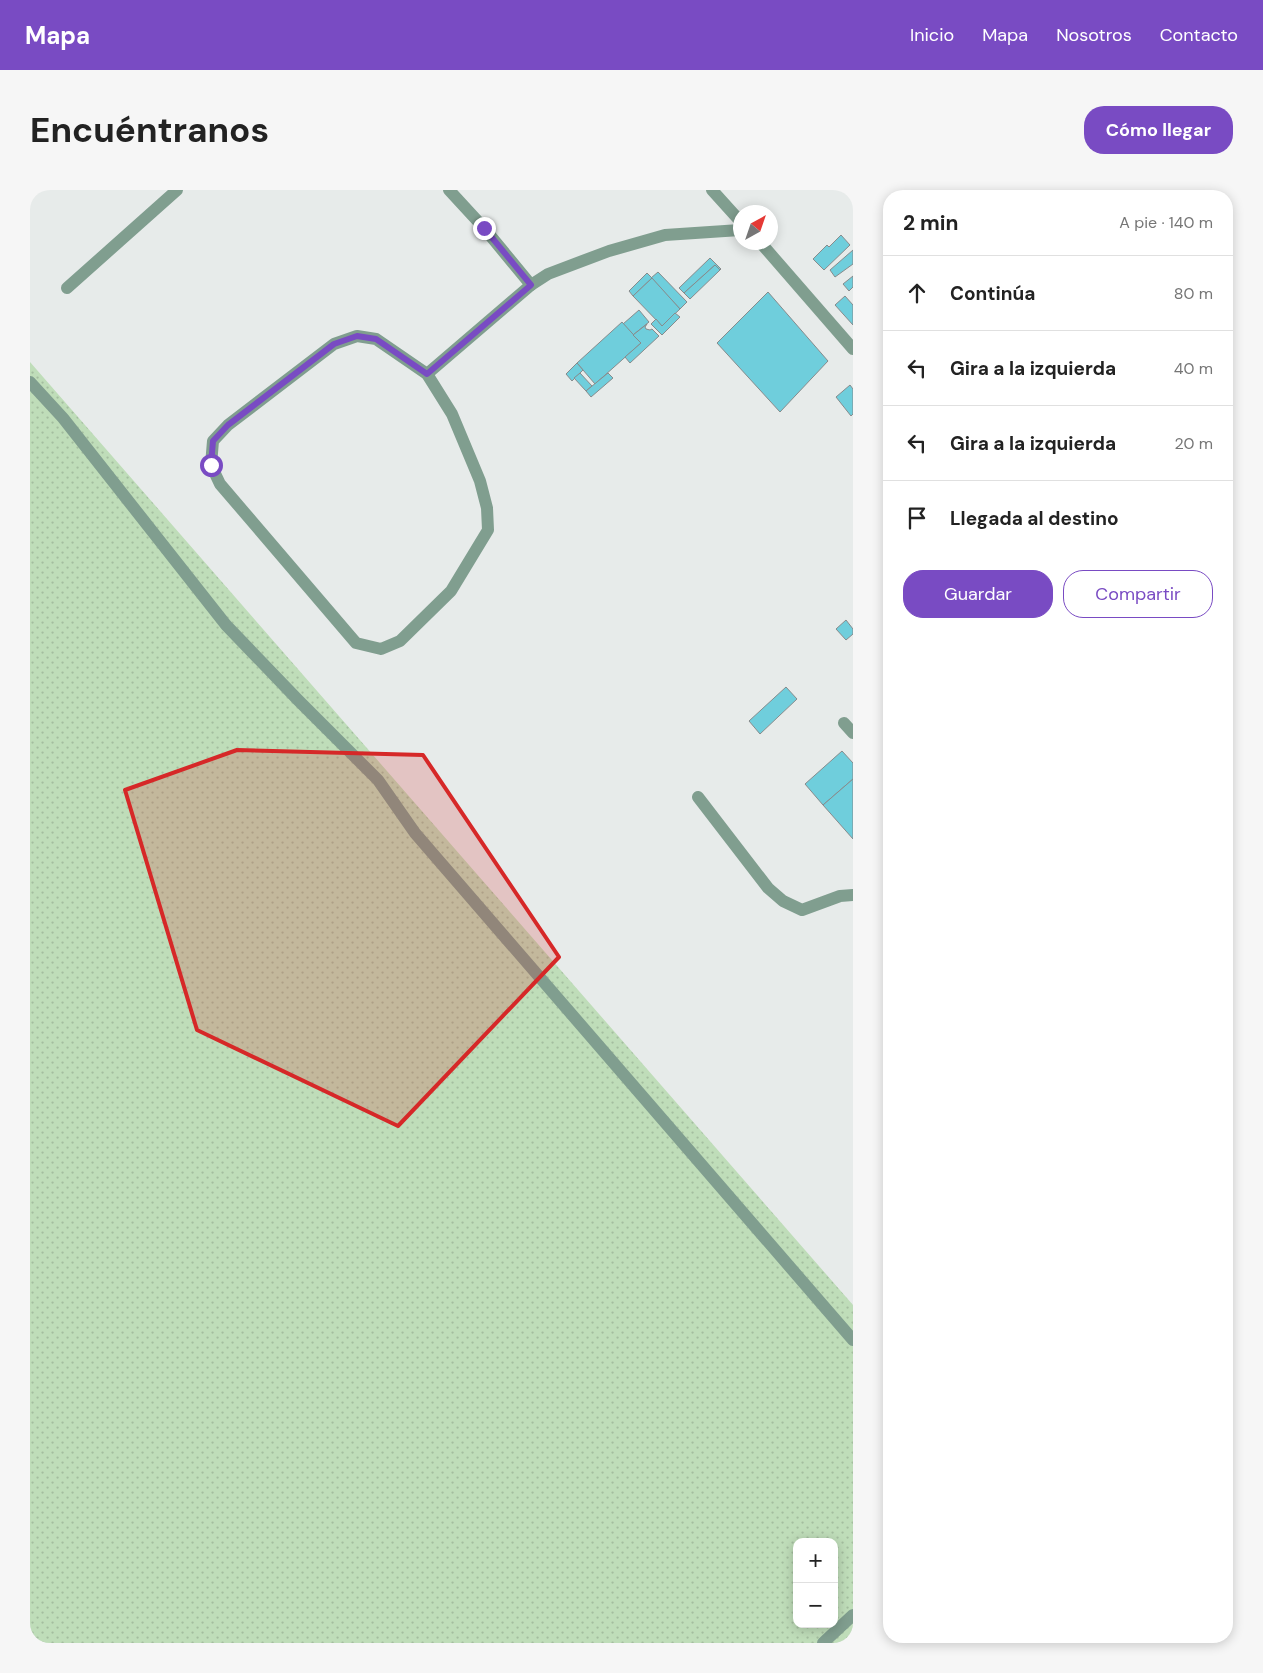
<!DOCTYPE html>
<html lang="es">
<meta charset="utf-8">
<style>
:root{--surface:#fff;--page:#f6f6f6;--text:#222;--muted:#767676;--line:#e0e0e0;--accent:#794bc3}
body{margin:0;font-family:"DM Sans",sans-serif;background:var(--page);color:var(--text)}
.controls{position:absolute;right:15px;bottom:15px;display:grid;overflow:hidden;border-radius:10px;box-shadow:0 2px 12px #0003}
.controls button{width:45px;height:45px;display:grid;place-items:center;padding:0;border:0;border-bottom:1px solid var(--line);background:var(--surface);color:var(--text);font:25px sans-serif}
.compass{position:absolute;left:703px;top:15px;width:45px;height:45px;border-radius:50%;background:var(--surface);box-shadow:0 2px 12px #0003;rotate:40deg}
.stop{position:absolute;width:15px;height:15px;margin:-11px;border:4px solid #794bc3;border-radius:50%;background:#fff}
.stop.end{background:#794bc3;border-color:#fff;box-shadow:0 1px 5px #0008}
.list{margin:0;padding:0;list-style:none}
h2{display:flex;justify-content:space-between;align-items:center;height:65px;margin:0;padding:0 20px;font-size:21px}
h2 small{font-size:16px;font-weight:400;color:var(--muted)}
.list li{display:grid;grid-template-columns:32px 1fr auto;gap:15px;align-items:center;box-sizing:border-box;height:75px;padding:0 20px;border-top:1px solid var(--line)}
.list b{display:block;font-size:19px;white-space:nowrap}
.list em{font-size:16px;font-style:normal;color:var(--muted)}
.actions{display:flex;gap:10px;padding:15px 20px}
.actions a{flex:1;padding:11px 0;border:1px solid var(--accent);border-radius:20px;text-align:center;font-size:18px;color:var(--accent)}
.actions .main{background:var(--accent);color:#fff}
.icon{flex:none;width:28px;height:28px;fill:none;stroke:currentColor;stroke-width:2;stroke-linecap:round;stroke-linejoin:round}
.map{position:relative;flex:none;width:823px;height:1453px;overflow:hidden;border-radius:20px}
header{display:flex;align-items:center;gap:30px;box-sizing:border-box;height:70px;padding:0 25px;background:var(--accent);color:#fff}
header strong{font-size:24px}
nav{display:flex;gap:28px;margin-inline-start:auto;font-size:18px}
.intro{display:flex;align-items:center;justify-content:space-between;box-sizing:border-box;height:120px;padding:0 30px}
h1{margin:0;font-size:35px}
.button{padding:12px 22px;border-radius:20px;background:var(--accent);color:#fff;font-size:18px;font-weight:700}
main{display:flex;gap:30px;padding:0 30px}
aside{flex:1;background:var(--surface);border-radius:20px;box-shadow:0 2px 12px #0003}
.map>svg:first-child{display:block}
.grass{fill:url(#grass-dots);fill-rule:evenodd}
.building{fill:#6fcedc;stroke:#878b8c}
.lines{fill:none;stroke-linecap:round;stroke-linejoin:round}
.lane{stroke:#809e8f;stroke-width:12}
.route{stroke:#794bc3;stroke-width:6}
.marked{fill:#d62828;fill-opacity:0.2;stroke:#d62828;stroke-width:4;stroke-linejoin:round}
</style>
<header>
<strong>Mapa</strong>
<nav><a>Inicio</a><a>Mapa</a><a>Nosotros</a><a>Contacto</a></nav>
</header>
<div class="intro"><h1>Encuéntranos</h1><a class="button">Cómo llegar</a></div>
<main>
<div class="map">
<svg width="823" height="1453" viewBox="0 0 823 1453">
<defs>
<pattern id="grass-dots" width="8" height="8" patternUnits="userSpaceOnUse" patternTransform="scale(1.25)"><rect width="8" height="8" fill="#bfddb9"/><path d="M2 2h.1M6 6h.1" fill="none" stroke="#a4bd9f" stroke-width="1.8" stroke-linecap="round"/></pattern>
</defs>
<rect width="100%" height="100%" fill="#e7ebea"/>
<path class="grass" d="M 0,172 L 823,1115 L 823,1448 L 818,1453 L 0,1453 ZM 767,1352 L 804,1352 L 804,1434 L 767,1434 Z"/>
<g class="building">
<polygon points="811,45 820,55 794,80 783,69 797,55 799,57"/>
<polygon points="823,60 823,74 805,87 800,80"/>
<polygon points="680,68 691,79 690,80 685,75 654,103 649,98"/>
<polygon points="685,75 690,80 660,109 654,103"/>
<polygon points="628,82 657,112 650,119 621,88"/>
<polygon points="617,83 622,88 603,106 599,101"/>
<polygon points="823,86 823,97 819,101 813,94"/>
<polygon points="622,88 650,119 632,136 603,106"/>
<polygon points="738,102 798,171 750,222 687,153"/>
<polygon points="815,106 823,115 823,135 805,115"/>
<polygon points="609,120 619,132 603,145 593,134"/>
<polygon points="645,123 650,127 632,145 621,134 626,129 632,136"/>
<polygon points="592,132 611,153 565,194 547,173"/>
<polygon points="617,134 615,137 616,139 620,140 622,139 629,146 600,173 595,167 611,153 603,145"/>
<polygon points="547,173 553,180 542,191 536,184"/>
<polygon points="550,183 562,196 556,201 544,188"/>
<polygon points="578,183 583,188 561,207 556,201"/>
<polygon points="820,195 823,199 823,224 821,226 806,207"/>
<polygon points="816,430 823,439 823,444 816,450 806,439"/>
<polygon points="756,497 767,509 730,544 719,531"/>
<polygon points="812,561 823,573 823,589 793,615 775,594"/>
<polygon points="823,589 823,649 793,615"/>
</g>
<g class="lines">
<g class="lane">
<polyline points="419,0 454,38 501,95"/>
<polyline points="682,0 710,31"/>
<polyline points="730,52 823,159"/>
<polyline points="37,98 147,0"/>
<polygon points="327,146 346,149 397,184 422,224 450,291 457,318 458,340 421,401 370,451 351,459 326,453 190,294 181,275 183,251 198,235 304,154"/>
<polyline points="397,184 501,95 518,84 579,61 635,45 710,40"/>
<polyline points="0,192 33,228 196,435 268,510 348,590 385,643 823,1150"/>
<polyline points="814,533 823,543"/>
<polyline points="668,607 738,698 753,711 772,720 810,706 823,705"/>
<polyline points="793,1453 823,1425"/>
</g>
</g>
<g class="lines">
<polyline class="route" points="181,275 183,251 198,235 304,154 327,146 346,149 397,184 501,95 454,38"/>
</g>
<path class="marked" d="M 207,560 L 393,565 L 529,767 L 368,936 L 167,840 L 95,600 Z"/>
</svg>
<div class="controls">
<button>+</button>
<button>−</button>
</div>
<svg class="compass" viewBox="-18 -18 36 36"><path d="M0-13l5 13h-10z" fill="#e53935"/><path d="M0 13l5-13h-10z" fill="#767676"/></svg>
<div class="stop" style="left:181px;top:275px"></div>
<div class="stop end" style="left:454px;top:38px"></div>
</div>
<aside>
<h2>2 min<small>A pie · 140 m</small></h2>
<ul class="list">
<li><svg class="icon" aria-label="ahead" viewBox="0 0 24 24"><path d="M12 20V5M6 11l6-6 6 6"/></svg><div><b>Continúa</b></div><em>80 m</em></li>
<li><svg class="icon" aria-label="left" viewBox="0 0 24 24"><path d="M17 20v-9H6M10 6l-5 5 5 5"/></svg><div><b>Gira a la izquierda</b></div><em>40 m</em></li>
<li><svg class="icon" aria-label="left" viewBox="0 0 24 24"><path d="M17 20v-9H6M10 6l-5 5 5 5"/></svg><div><b>Gira a la izquierda</b></div><em>20 m</em></li>
<li><svg class="icon" aria-label="arrive" viewBox="0 0 24 24"><path d="M6 21V4h12l-3 4 3 4H6"/></svg><div><b>Llegada al destino</b></div></li>
</ul>
<div class="actions"><a class="main">Guardar</a><a>Compartir</a></div>
</aside>
</main>
